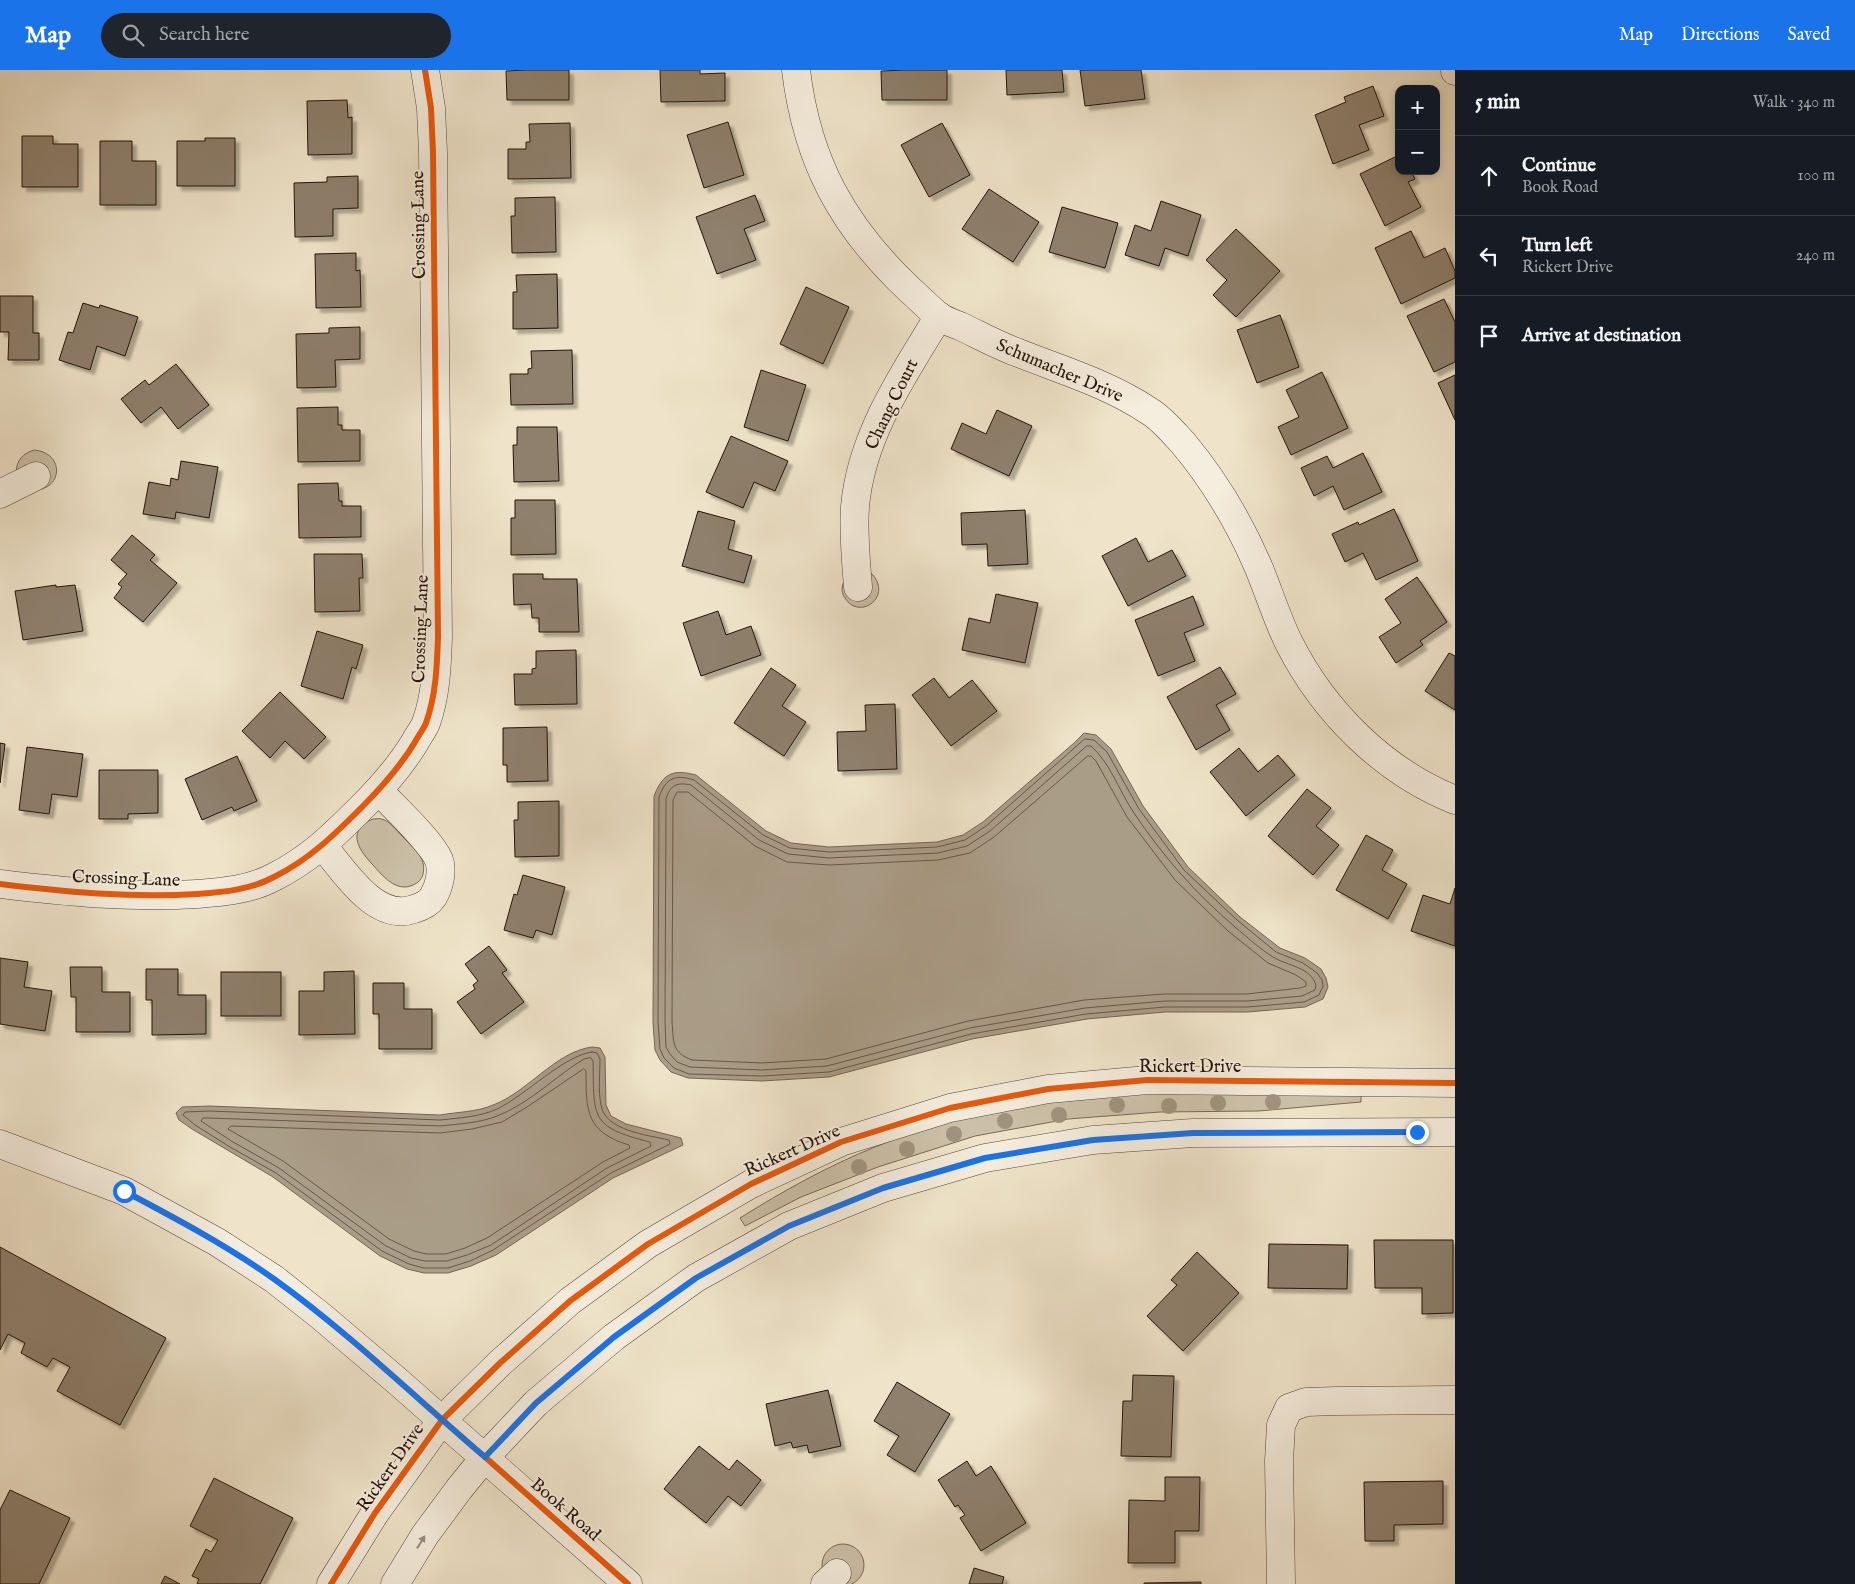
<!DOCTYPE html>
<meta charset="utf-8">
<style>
:root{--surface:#171b24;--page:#20242c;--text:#f1f3f6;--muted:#9ea1a6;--line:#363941;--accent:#1a73e8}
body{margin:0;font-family:"IM FELL English",serif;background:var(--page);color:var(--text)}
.controls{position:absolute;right:15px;top:15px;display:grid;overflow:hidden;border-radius:10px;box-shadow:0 2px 8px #0003}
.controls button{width:45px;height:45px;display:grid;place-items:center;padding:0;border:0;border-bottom:1px solid var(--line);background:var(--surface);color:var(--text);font:25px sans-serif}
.stop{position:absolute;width:15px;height:15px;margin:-11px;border:4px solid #1a73e8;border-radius:50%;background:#fff}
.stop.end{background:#1a73e8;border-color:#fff;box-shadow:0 1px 5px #0008}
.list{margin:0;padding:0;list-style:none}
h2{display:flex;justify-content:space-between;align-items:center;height:65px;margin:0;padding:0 20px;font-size:21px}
h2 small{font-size:16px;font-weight:400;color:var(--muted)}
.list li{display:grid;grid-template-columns:32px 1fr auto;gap:15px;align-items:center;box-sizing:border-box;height:80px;padding:0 20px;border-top:1px solid var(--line)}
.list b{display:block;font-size:19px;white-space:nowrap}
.list p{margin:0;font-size:16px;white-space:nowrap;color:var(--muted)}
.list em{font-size:16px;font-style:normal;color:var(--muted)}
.icon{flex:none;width:28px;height:28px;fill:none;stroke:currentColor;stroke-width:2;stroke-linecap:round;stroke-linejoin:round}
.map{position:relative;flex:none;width:1455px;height:1514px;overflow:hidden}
header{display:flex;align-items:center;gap:30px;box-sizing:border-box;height:70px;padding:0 25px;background:var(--accent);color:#fff}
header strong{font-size:24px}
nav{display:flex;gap:28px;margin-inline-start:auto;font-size:18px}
.search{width:350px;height:45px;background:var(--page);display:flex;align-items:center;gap:12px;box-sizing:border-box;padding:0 18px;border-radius:28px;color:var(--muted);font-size:19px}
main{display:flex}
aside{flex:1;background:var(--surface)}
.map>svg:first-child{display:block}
.green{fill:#ccc1a9;stroke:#786a58}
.water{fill:#aa9d88;stroke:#746655}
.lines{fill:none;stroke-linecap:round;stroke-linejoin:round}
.shore{stroke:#675848;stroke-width:1}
.building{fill:#8e806d;stroke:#241408;filter:url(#shadow)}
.minor-casing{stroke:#574838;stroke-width:29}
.minor{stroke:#f5eddd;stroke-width:28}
.cycleway-casing{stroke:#f5eddd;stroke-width:9}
.cycleway{stroke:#e8590c;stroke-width:6}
.tree{fill:#a0937e}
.oneway{fill:#978b7d}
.route{stroke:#1a73e8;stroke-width:6}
.labels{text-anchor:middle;stroke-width:4;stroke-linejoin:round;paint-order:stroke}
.street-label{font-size:18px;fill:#241408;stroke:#f5eddd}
</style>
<header>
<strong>Map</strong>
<div class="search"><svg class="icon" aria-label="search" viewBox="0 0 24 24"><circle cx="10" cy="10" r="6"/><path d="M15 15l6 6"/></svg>Search here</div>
<nav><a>Map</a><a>Directions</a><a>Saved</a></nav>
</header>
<main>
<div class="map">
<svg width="1455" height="1514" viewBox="0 0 1455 1514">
<defs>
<filter id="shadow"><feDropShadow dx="4.5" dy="4.5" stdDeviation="1" flood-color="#0004"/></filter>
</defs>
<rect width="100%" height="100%" fill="#efe4ca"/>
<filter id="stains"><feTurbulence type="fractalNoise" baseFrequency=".004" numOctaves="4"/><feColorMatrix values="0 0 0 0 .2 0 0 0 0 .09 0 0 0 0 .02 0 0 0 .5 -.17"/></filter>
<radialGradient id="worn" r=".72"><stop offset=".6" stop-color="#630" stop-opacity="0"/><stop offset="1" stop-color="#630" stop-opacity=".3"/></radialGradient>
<g class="green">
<path d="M 34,380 C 66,383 63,422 31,420 L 16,402 C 17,390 22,384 34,380 Z"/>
<path d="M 870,502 C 895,525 860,552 845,528 C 840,521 842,513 847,506 Z"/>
<path d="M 373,749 C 376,749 379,748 381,749 C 389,750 396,760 402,766 C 412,777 427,787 423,804 C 422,809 418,813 413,815 C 396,823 382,805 372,794 C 357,778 347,760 373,749 Z"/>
<path d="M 1131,1023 L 1361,1023 L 1361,1032 L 1258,1041 L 1160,1042 L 1068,1049 L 975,1066 L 878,1097 L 801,1127 L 745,1156 L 740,1148 C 783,1121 828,1096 875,1077 C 956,1044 1045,1031 1131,1023 Z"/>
<circle cx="843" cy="1495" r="21"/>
</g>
<g class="water">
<path d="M 1084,663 L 1096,665 L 1111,679 L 1143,736 L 1188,797 L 1240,847 L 1280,878 L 1305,888 L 1321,899 L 1326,908 L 1328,917 L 1323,929 L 1305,937 L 1248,942 L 1165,942 L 1087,949 L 972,969 L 829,1007 L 762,1011 L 688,1008 L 671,1002 L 660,990 L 655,980 L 653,953 L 654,726 C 663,703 673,699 696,705 L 766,761 L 791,773 L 829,777 L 937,772 L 963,765 L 983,752 L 1074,673 Z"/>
<path d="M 592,977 L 600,978 L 605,987 L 606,1035 L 611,1046 L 626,1054 L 681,1068 L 683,1075 L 613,1108 L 496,1185 L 471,1196 L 448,1203 L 424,1203 L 407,1199 L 380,1186 L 273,1107 L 192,1059 L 179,1050 L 176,1043 L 182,1037 L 209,1036 L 440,1045 C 457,1042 477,1042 493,1035 C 528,1022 555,982 592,977 Z"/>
</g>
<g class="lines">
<g class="shore">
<path d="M 1085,669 L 1094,670 L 1107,682 L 1139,739 L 1184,800 L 1237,850 L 1276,882 L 1303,893 L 1317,903 L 1322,910 L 1323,916 L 1319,925 L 1304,932 L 1248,937 L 1165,937 L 1086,944 L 971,964 L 829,1002 L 762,1006 L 689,1004 L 674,998 L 664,988 L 660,979 L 658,952 L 659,727 C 666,708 675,704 694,710 L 763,765 L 790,778 L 829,782 L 937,777 L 965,770 L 986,756 Z"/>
<path d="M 1087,676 L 1091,676 C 1111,694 1119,721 1134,743 C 1162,785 1196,824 1235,857 C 1247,867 1260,879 1273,887 C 1287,896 1312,897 1316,916 L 1315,920 L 1302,926 L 1248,931 L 1165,931 L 1085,938 L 970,958 L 827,996 L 762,1000 L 690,997 L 677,992 L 670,984 L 666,977 L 665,952 L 666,729 C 670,715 677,712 691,715 L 759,770 L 788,784 L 829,788 L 938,783 L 967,776 L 990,761 Z"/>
<path d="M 1088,686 L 1091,686 L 1096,691 L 1127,747 L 1175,810 L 1228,861 L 1268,893 L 1296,905 L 1306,912 L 1306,916 L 1300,918 L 1247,924 L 1164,924 L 1084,930 L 968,951 L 826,989 L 762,993 L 692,990 C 671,982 674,972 672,952 L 673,730 L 677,722 L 688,722 L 755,776 L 787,792 L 829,795 L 938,790 L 970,783 L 994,767 Z"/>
<path d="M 592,982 L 597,983 L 600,989 C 600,1004 598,1020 601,1035 C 605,1061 648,1065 669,1070 L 670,1074 L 611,1103 L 493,1180 L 470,1191 L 448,1198 L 424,1198 L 409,1194 L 382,1181 L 276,1103 L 230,1077 L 195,1055 L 183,1045 L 185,1042 L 209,1041 L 440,1050 C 458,1048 480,1047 497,1039 C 526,1025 563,986 592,982 Z"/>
<path d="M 591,988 L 593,991 C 594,1048 590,1057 650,1072 L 651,1076 L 607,1098 L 491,1175 L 467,1185 L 447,1191 L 425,1191 L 411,1188 L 386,1176 L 279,1098 L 233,1072 L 201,1051 L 203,1048 L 209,1048 L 440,1056 C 458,1054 480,1053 497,1046 C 526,1035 551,1011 576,994 L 584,989 Z"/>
<path d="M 584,999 L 586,1001 C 586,1041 586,1062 629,1075 L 630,1078 L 603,1092 L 487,1168 L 465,1178 L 446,1184 L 426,1184 L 414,1181 L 389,1169 L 283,1091 L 228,1059 L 231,1056 L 440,1063 L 472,1059 L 502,1052 L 527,1037 Z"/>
</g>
</g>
<g class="building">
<polygon points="526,0 569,0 569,30 507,30 506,1"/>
<polygon points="660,0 700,0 700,4 725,3 725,31 661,32"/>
<polygon points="907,0 947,0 947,30 882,30 881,1"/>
<polygon points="1006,0 1062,0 1064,22 1007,25"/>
<polygon points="1080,0 1141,0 1145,29 1085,36"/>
<polygon points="1373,16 1384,46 1359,55 1369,80 1333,94 1315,45 1346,32 1344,27"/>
<polygon points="347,30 348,48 352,47 352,84 308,85 307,31"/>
<polygon points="728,52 744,105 704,118 687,65"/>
<polygon points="570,53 571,108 508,109 508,79 526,79 526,72 530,72 529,54"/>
<polygon points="942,53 970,105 929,127 901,75"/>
<polygon points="22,66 53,66 53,74 78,74 78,117 22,117"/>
<polygon points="205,68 235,68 235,116 177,116 177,71 205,71"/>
<polygon points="100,71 132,71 132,91 156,91 156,135 100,135"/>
<polygon points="1399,85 1399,101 1411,101 1415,109 1408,112 1421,137 1385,156 1360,104"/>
<polygon points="358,106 358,138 333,139 333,166 295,167 294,113 327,112 327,107"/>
<polygon points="989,119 1039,152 1013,192 962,159"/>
<polygon points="755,125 765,151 744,159 756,190 717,204 696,147"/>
<polygon points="555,127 556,182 512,183 511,146 515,146 515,128"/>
<polygon points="1161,131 1201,145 1188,186 1165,178 1159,196 1125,185 1135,155 1151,161"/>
<polygon points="1062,137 1118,153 1105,198 1049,182"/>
<polygon points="1236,159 1280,201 1236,247 1213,225 1227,210 1206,190"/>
<polygon points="1411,161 1424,188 1445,178 1455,201 1455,208 1401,234 1375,178"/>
<polygon points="356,183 356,201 360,200 361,237 316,238 315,184"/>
<polygon points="557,204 558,258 513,259 513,222 517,222 516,205"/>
<polygon points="806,217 849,237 823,294 780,274"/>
<polygon points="0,226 33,226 33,263 39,263 39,290 8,290 9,262 0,262"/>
<polygon points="1444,229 1455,252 1455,292 1434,302 1407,246"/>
<polygon points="83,233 99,238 100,235 138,247 125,286 97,276 90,300 59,290 68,262 73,263"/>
<polygon points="1280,245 1299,297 1257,313 1237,260"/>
<polygon points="360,257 360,289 335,290 336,317 297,318 296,264 329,263 329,258"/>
<polygon points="572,280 573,334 511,335 510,304 528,304 528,299 532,298 531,281"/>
<polygon points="176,294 209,335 178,359 161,337 141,353 121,329 145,310 149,315"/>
<polygon points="761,300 806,315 788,371 744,357"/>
<polygon points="1322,302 1348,358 1291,385 1278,357 1299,347 1286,320"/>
<polygon points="1455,305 1455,350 1438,313"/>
<polygon points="338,337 338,355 342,355 342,360 360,360 360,391 298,392 297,338"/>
<polygon points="997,340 1032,356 1009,406 951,379 962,353 986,364"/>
<polygon points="517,357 557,357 559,411 514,412 513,375 517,375"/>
<polygon points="731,366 788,391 775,421 754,412 743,438 706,422"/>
<polygon points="1363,383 1382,422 1344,440 1333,416 1314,426 1301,398 1327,386 1333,398"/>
<polygon points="181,391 218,397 209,448 176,442 175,449 143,444 149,412 170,416 171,408 178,410"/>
<polygon points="338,413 339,431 342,431 342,436 361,436 361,467 299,468 298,414"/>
<polygon points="515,430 555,430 556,484 511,485 511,448 515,448"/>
<polygon points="1394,439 1418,491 1376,510 1363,483 1345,492 1332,464 1358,452 1359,455"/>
<polygon points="1025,440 1028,494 988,496 987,474 962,475 961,443"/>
<polygon points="698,441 735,451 728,479 752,486 744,513 682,496"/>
<polygon points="132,465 155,485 150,490 177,513 143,552 114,528 122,517 118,514 127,504 111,490"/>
<polygon points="1136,468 1148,492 1172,480 1186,506 1128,536 1102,486"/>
<polygon points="314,484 362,484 363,508 359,508 360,541 315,542"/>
<polygon points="513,504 543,504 543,509 577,509 579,562 539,562 539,548 532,548 531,534 514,535"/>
<polygon points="1417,507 1447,552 1420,571 1423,575 1396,593 1379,567 1401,553 1385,529"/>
<polygon points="56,515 56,517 75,515 83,561 23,570 15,521"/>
<polygon points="996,524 1038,533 1025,593 962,580 969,548 990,553"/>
<polygon points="1193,526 1204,555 1184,563 1195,591 1158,606 1135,550"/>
<polygon points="718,541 726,565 751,556 761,585 701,606 683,553"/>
<polygon points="317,561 363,575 356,599 352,597 343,629 301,616"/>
<polygon points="576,580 577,634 515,635 514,604 532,604 532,599 536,598 536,581"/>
<polygon points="1449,583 1455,586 1455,640 1425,621"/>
<polygon points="1220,597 1236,624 1216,635 1230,660 1196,680 1167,627"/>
<polygon points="771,598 796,615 782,636 806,652 784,686 734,653"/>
<polygon points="934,608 949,628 972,610 997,641 951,676 912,625"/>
<polygon points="280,622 326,667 304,689 285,671 270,688 242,661"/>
<polygon points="895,634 897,699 838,701 837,662 866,661 865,635"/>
<polygon points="547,657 548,711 507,712 507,695 503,695 503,658"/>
<polygon points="0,673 5,674 0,713"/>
<polygon points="27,677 83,684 77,727 52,724 49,744 19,740"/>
<polygon points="1239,678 1258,702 1278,685 1295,705 1246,746 1210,702"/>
<polygon points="237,686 257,731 234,741 232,737 202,750 185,709"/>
<polygon points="99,700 158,700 158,743 128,744 128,749 99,749"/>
<polygon points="1307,719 1331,738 1316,756 1339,775 1313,805 1268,766"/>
<polygon points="559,731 559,786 515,787 514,750 518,750 518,732"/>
<polygon points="1366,765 1393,780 1382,800 1407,814 1388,849 1336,820"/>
<polygon points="523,805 565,817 552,865 536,860 533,868 504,860 514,824 517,825"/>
<polygon points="1455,818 1455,876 1411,861 1423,825 1450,834"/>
<polygon points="489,876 507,900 502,903 524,932 481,964 457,932 475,919 473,915 478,911 465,894"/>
<polygon points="0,888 28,892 24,917 52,921 45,961 0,954"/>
<polygon points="70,897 102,897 102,922 130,922 130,962 76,962 76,927 71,927"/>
<polygon points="146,899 178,899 178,925 206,925 206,964 152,965 152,930 146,930"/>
<polygon points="354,901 355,964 299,965 299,921 324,921 324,902"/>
<rect x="221" y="902" width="60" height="44"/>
<polygon points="373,913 404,913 404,939 432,939 432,979 379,979 379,944 373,944"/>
<polygon points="1374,1170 1453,1170 1453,1243 1422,1244 1422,1218 1375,1218"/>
<polygon points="1269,1174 1348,1175 1347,1219 1268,1218"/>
<polygon points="0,1177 166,1268 120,1355 57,1321 70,1297 53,1288 47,1297 21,1283 25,1273 8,1264 0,1280"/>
<polygon points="1197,1182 1239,1223 1183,1281 1147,1246 1177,1215 1171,1210"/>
<polygon points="1133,1305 1174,1306 1171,1387 1121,1386 1123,1331 1132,1331"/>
<polygon points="897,1312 950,1344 915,1402 887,1385 899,1366 874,1351"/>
<polygon points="828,1320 841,1376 809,1383 807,1375 793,1378 791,1372 775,1376 766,1334"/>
<polygon points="699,1376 729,1400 737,1390 761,1410 741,1436 728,1426 706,1453 664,1419"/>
<polygon points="967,1391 976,1406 991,1396 1026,1453 981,1481 960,1448 965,1445 958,1435 955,1437 938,1410"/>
<polygon points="1165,1407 1200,1407 1199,1461 1175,1461 1175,1493 1128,1493 1129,1430 1165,1431"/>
<polygon points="214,1408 293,1448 260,1514 197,1514 199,1509 192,1506 206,1479 211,1482 218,1470 190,1456"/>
<polygon points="1443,1411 1443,1454 1394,1455 1394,1471 1365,1471 1364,1412"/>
<polygon points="10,1420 70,1448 39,1514 0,1514 0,1440"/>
<polygon points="974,1498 1004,1507 1002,1514 969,1514"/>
<polygon points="165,1506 180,1514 161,1514"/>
<polygon points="1201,1512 1201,1514 1144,1514 1144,1513"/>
</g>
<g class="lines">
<g class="minor-casing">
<g id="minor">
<path d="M 796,0 C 807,92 843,157 910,220 C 919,228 928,237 937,245 C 943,250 952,253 960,256 C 979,265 997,275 1016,282 C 1061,300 1109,314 1149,341 C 1161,348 1173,362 1183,373 C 1214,410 1239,452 1258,496 C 1269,522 1277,549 1289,573 C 1324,642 1383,701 1455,730"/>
<polyline points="1455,0 1455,1"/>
<polyline points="0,424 36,406"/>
<path d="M 858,517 C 856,491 853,463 855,437 C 861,366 903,305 939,246"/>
<path d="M 323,776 C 344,801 376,853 414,839 C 421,837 429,833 433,827 C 439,817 443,802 439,790 C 431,771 394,737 379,721"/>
<path d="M 0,814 C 65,822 131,828 197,824 C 223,822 250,820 274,807 C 310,789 334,765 362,737 C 382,717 400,697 415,672 C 418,666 423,660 426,653 C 436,625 437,596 438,567 L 433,82 L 431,38 L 425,0"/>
<polyline points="0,1074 124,1121 217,1172 274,1209 322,1247 396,1310 628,1514"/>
<polyline points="331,1514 375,1443 442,1350 500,1293 570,1231 648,1174 751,1114 841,1072 950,1038 1048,1019 1147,1010 1455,1013"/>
<polyline points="395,1514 425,1465 459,1419 485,1387 536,1333 614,1267 696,1208 789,1156 883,1118 985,1088 1093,1070 1193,1063 1455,1062"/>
<polyline points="825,1514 837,1503"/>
<polyline points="1281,1514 1279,1391 1281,1355 1289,1338 1306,1332 1337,1331 1455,1330"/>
</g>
</g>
<use href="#minor" class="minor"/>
<g class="cycleway-casing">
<g id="cycleway">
<path d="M 0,814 C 65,822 131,828 197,824 C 223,822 250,820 274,807 C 310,789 334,765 362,737 C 382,717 400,697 415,672 C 418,666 423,660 426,653 C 436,625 437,596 438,567 L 433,82 L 431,38 L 425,0"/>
<polyline points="485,1387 628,1514"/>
<polyline points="331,1514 375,1443 442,1350 500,1293 570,1231 648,1174 751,1114 841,1072 950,1038 1048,1019 1147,1010 1455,1013"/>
</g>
</g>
<use href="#cycleway" class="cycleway"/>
</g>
<g class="tree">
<circle cx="1273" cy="1032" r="8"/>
<circle cx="1218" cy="1033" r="8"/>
<circle cx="1117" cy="1035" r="8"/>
<circle cx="1169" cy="1036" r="8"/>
<circle cx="1059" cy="1045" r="8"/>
<circle cx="1005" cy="1051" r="8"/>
<circle cx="954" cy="1064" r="8"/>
<circle cx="907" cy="1079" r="8"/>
<circle cx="859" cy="1097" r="8"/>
</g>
<defs><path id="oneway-solid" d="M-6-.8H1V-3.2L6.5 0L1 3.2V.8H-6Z" transform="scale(1.25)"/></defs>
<use class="oneway" href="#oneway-solid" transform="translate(421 1472) rotate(-58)"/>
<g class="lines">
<path class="route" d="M 124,1121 C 175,1148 226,1175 274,1209 C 348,1262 416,1328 485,1387 L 536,1333 L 614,1267 L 696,1208 L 789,1156 L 883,1118 L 985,1088 L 1093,1070 L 1193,1063 L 1417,1062"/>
</g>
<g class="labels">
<g class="street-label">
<text transform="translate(418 155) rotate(-91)" y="6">Crossing Lane</text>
<text transform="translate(1060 300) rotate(23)" y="6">Schumacher Drive</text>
<text transform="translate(891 334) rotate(-64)" y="6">Chang Court</text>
<text transform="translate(420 559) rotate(-88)" y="6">Crossing Lane</text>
<text transform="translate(126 808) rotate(2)" y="6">Crossing Lane</text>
<text x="1190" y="1002">Rickert Drive</text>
<text transform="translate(792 1080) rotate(-24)" y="6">Rickert Drive</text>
<text transform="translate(390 1397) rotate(-55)" y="6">Rickert Drive</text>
<text transform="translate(566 1439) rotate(41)" y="6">Book Road</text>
</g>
</g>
<rect width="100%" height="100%" filter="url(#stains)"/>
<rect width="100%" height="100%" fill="url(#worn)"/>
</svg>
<div class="controls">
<button>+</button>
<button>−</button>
</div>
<div class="stop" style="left:124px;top:1121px"></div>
<div class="stop end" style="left:1417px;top:1062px"></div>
</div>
<aside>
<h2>5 min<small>Walk · 340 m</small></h2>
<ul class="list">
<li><svg class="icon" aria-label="ahead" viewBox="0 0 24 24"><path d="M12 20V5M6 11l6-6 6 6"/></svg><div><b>Continue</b><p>Book Road</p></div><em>100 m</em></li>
<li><svg class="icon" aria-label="left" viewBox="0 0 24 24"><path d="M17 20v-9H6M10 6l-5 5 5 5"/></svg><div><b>Turn left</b><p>Rickert Drive</p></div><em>240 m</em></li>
<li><svg class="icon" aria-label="arrive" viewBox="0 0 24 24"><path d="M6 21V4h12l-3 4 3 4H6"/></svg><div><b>Arrive at destination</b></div></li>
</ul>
</aside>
</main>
